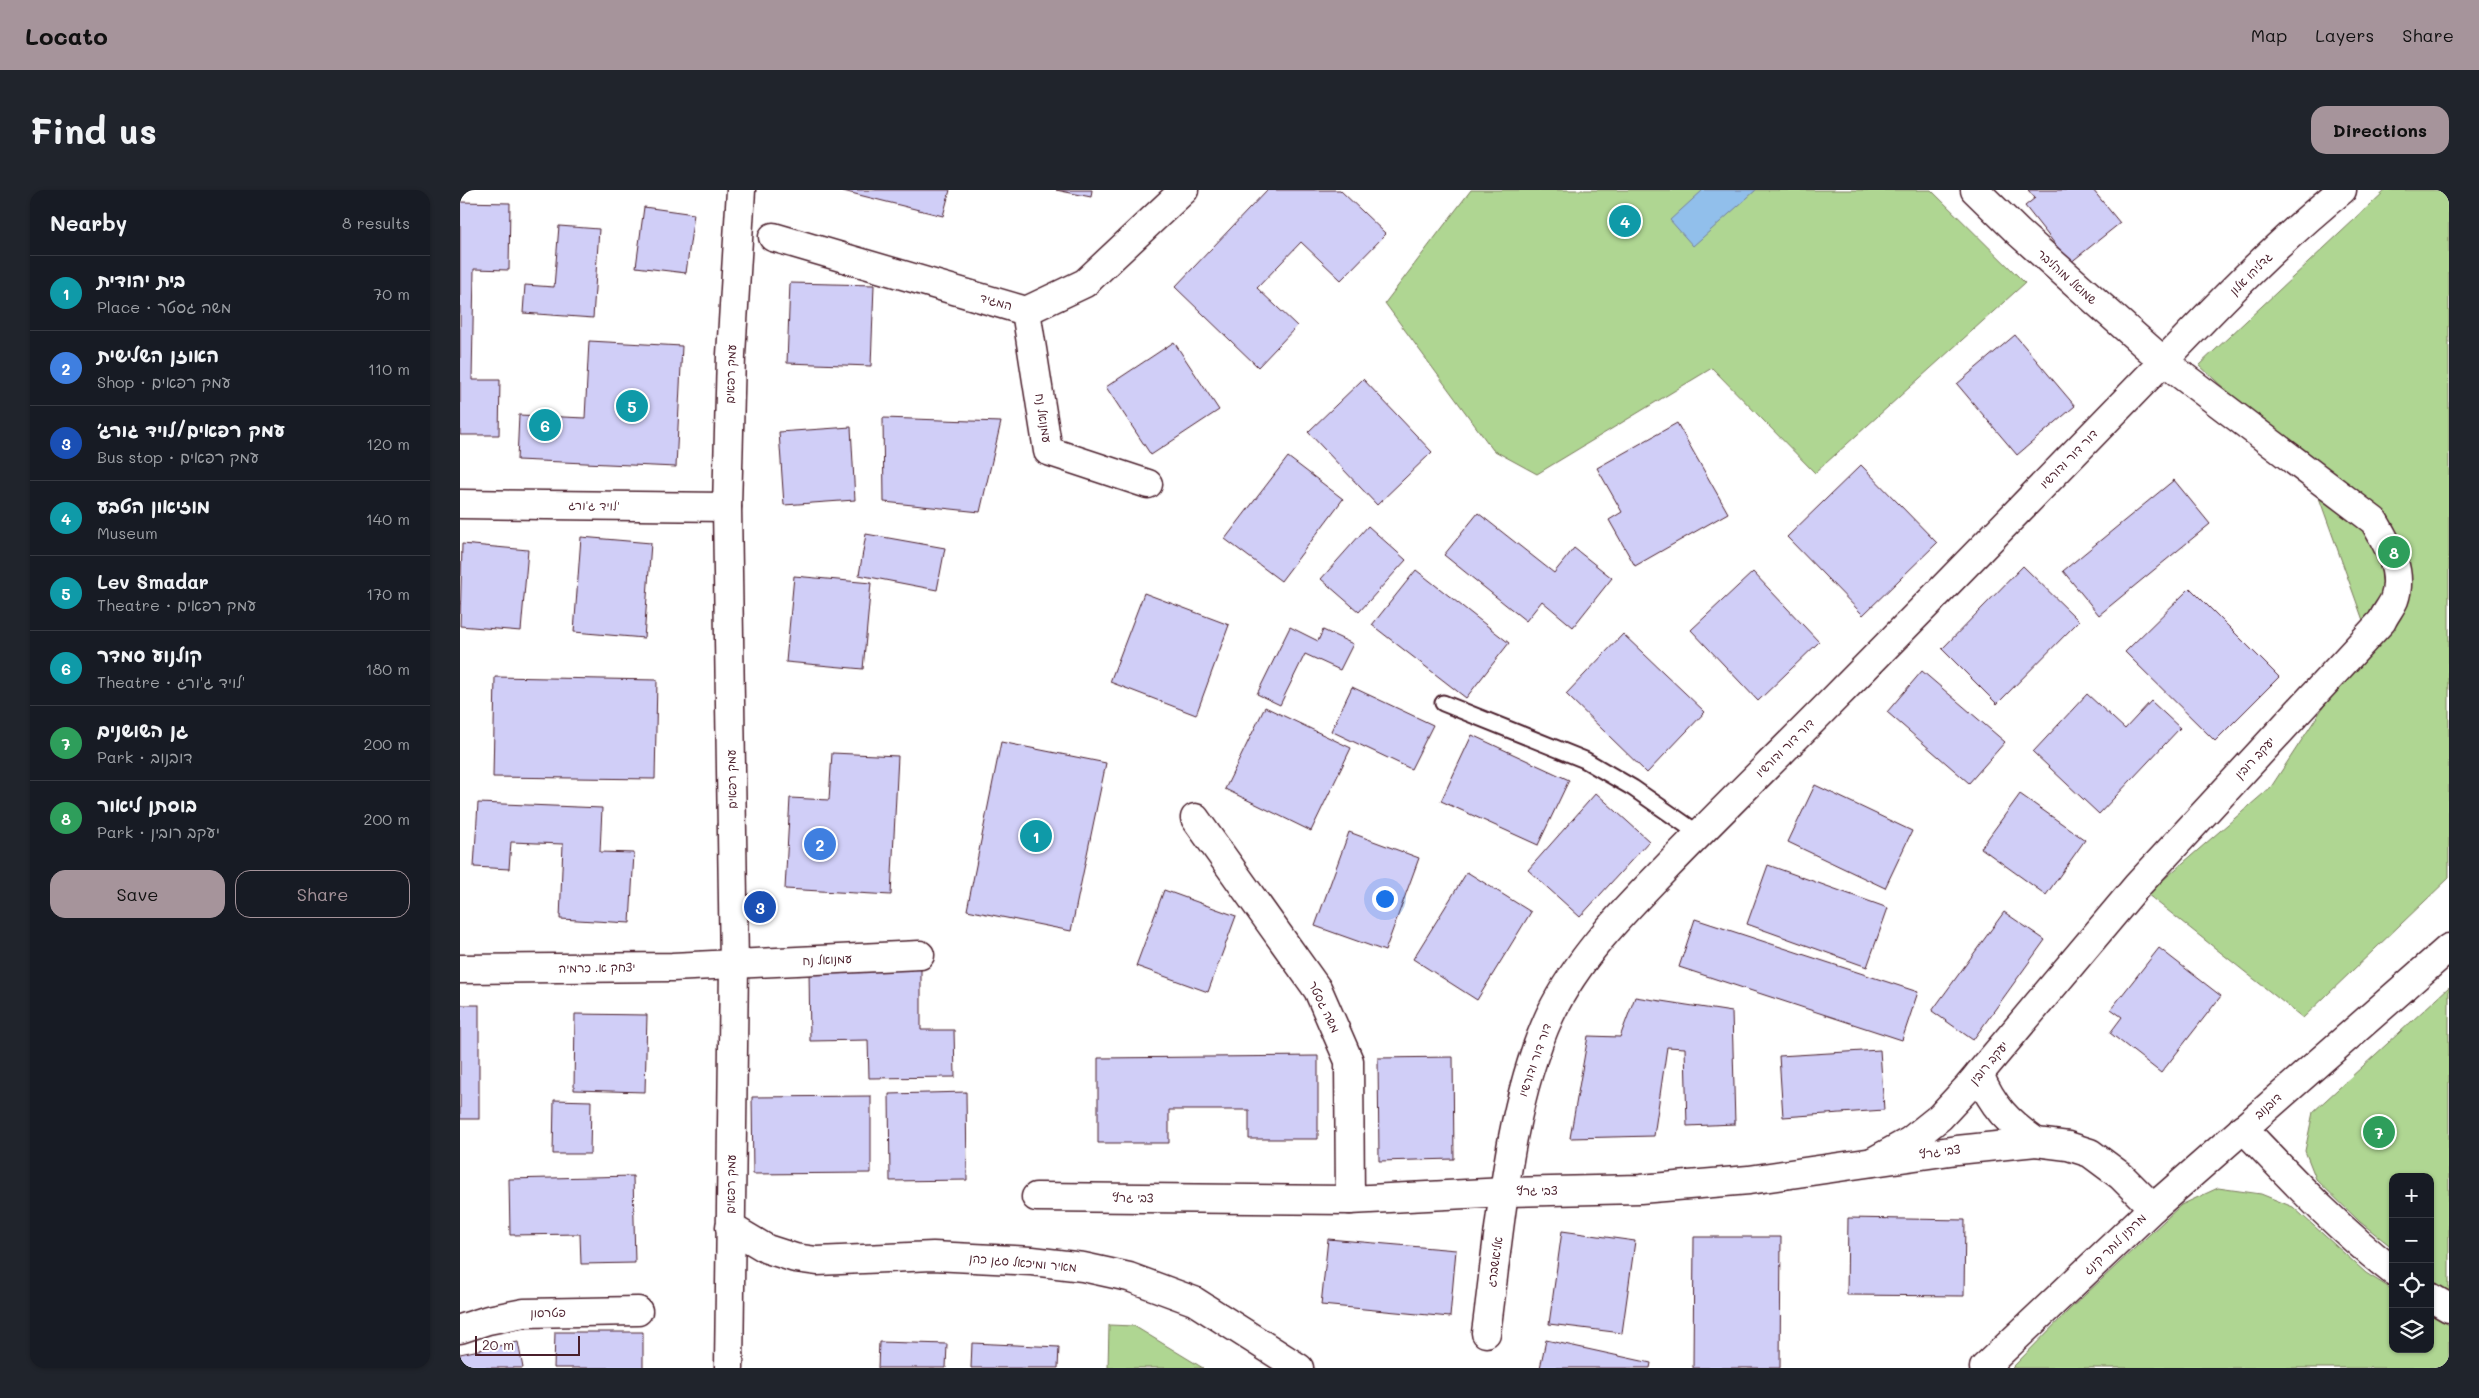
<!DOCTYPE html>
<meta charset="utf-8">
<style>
:root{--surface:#171b24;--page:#20242c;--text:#f1f3f6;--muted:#9ea1a6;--line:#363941;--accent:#a6949b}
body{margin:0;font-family:Mali,"Playpen Sans Hebrew",sans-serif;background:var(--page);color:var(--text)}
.controls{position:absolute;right:15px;bottom:15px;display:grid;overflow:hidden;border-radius:10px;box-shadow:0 1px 4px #0004}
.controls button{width:45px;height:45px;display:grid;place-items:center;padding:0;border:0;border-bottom:1px solid var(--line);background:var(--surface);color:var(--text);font:25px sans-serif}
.scale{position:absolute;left:15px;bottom:12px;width:105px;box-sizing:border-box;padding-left:5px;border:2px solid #4a1f2b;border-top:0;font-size:14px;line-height:18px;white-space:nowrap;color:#4a1f2b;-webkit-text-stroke:4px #fff;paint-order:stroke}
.you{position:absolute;left:924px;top:708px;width:18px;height:18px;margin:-12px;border:4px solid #fff;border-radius:50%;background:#1a73e8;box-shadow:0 0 0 8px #1a73e833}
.badge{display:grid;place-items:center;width:32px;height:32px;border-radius:50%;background:var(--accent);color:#fff;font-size:16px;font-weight:700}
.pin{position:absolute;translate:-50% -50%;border:2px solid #fff;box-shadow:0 1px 5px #0006}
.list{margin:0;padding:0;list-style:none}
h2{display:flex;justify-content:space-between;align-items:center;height:65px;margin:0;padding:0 20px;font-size:21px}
h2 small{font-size:16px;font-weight:400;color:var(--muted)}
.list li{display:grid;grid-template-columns:32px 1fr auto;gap:15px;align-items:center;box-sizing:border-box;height:75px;padding:0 20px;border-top:1px solid var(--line)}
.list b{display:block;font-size:19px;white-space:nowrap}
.list p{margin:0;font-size:16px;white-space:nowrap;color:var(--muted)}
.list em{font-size:16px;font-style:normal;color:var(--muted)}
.actions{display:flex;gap:10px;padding:15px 20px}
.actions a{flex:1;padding:11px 0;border:1px solid var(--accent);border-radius:15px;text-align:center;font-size:18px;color:var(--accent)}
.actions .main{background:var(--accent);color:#111}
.icon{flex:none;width:28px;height:28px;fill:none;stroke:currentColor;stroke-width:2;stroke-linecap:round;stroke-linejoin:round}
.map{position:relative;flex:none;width:1989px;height:1178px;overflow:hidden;border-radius:15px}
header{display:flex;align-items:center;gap:30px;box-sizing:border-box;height:70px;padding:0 25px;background:var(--accent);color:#111}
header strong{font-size:24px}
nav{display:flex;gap:28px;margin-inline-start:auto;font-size:18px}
.intro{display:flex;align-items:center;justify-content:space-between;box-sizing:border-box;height:120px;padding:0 30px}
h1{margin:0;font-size:35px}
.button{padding:12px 22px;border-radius:15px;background:var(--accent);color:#111;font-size:18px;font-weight:700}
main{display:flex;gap:30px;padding:0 30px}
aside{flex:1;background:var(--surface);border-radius:15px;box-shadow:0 1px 4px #0004}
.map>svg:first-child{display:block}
.green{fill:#afd692;stroke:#7c7a5e}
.water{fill:#91bfeb;stroke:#757f9e}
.building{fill:#d0cef7;stroke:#4a1f2b}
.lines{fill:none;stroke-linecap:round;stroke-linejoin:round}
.lane-casing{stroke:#4a1f2b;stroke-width:19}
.street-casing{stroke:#4a1f2b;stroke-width:31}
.secondary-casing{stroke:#4a1f2b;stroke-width:31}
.lane{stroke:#fff;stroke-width:15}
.street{stroke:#fff;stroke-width:28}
.secondary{stroke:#fff;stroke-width:28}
.labels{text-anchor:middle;stroke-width:4;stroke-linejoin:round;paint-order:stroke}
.street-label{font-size:12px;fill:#4a1f2b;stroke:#fff}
</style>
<header>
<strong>Locato</strong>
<nav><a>Map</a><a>Layers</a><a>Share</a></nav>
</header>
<div class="intro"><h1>Find us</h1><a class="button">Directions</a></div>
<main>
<aside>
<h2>Nearby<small>8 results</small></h2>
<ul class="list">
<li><span class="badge" style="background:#0f9aa8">1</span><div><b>בית יהודית</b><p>Place · משה גסטר</p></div><em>70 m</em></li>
<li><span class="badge" style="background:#3f7fe0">2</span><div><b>האוזן השלישית</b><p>Shop · עמק רפאים</p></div><em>110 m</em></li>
<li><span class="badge" style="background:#1a4fb4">3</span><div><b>עמק רפאים/לויד גורג׳</b><p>Bus stop · עמק רפאים</p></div><em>120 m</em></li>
<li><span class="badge" style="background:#0f9aa8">4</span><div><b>מוזיאון הטבע</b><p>Museum</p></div><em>140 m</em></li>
<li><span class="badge" style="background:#0f9aa8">5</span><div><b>Lev Smadar</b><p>Theatre · עמק רפאים</p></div><em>170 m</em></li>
<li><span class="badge" style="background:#0f9aa8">6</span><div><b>קולנוע סמדר</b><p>Theatre · לויד ג'ורג'</p></div><em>180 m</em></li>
<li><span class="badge" style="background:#2e9e5b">7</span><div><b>גן השושנים</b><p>Park · דובנוב</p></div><em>200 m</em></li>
<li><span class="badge" style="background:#2e9e5b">8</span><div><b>בוסתן ליאור</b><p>Park · יעקב רובין</p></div><em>200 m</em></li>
</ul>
<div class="actions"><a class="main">Save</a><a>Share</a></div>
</aside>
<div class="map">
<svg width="1989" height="1178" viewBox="0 0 1989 1178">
<rect width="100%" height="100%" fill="#fff"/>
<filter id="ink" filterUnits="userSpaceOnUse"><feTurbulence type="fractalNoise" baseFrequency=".02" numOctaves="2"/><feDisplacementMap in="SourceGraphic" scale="10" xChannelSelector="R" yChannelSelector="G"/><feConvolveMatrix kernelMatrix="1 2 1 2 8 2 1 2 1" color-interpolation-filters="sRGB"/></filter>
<g filter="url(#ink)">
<g class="green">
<polygon points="1011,0 1471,0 1565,93 1355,283 1252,178 1077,284 1033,260 925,113"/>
<polygon points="1926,0 1989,0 1989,688 1843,828 1687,704 1811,597 1909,447 1848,277 1739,175"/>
<polygon points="1989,797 1989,1102 1970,1088 1970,987 1933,987 1933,1058 1900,1032 1856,989 1845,961 1853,922"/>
<polygon points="1758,998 1801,1004 1833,1017 1906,1083 1933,1100 1933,1159 1970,1159 1970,1124 1989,1135 1989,1178 1552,1178 1611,1118 1721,1015"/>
<polygon points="649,1135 674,1136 743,1178 648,1178"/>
</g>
<polygon class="water" points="1243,0 1296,0 1233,56 1210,30"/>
<g class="building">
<polygon points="379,0 490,0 483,26"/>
<polygon points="596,0 632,0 631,7"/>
<polygon points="807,0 880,0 926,44 881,90 841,52 797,98 837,136 798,177 715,97"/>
<polygon points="1568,0 1633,0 1660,33 1610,73 1565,16 1575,8"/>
<polygon points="0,12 50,13 49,80 14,79 12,190 40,190 39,245 0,245"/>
<polygon points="184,17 234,24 226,83 176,77"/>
<polygon points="99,36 139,39 133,128 63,123 65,95 94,97"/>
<polygon points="330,93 414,95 411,176 327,173"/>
<polygon points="1555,145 1615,216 1557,265 1497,194"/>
<polygon points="129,151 222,156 216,277 57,270 59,225 125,228"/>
<polygon points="714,152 759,220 691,265 646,197"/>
<polygon points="903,189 972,262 917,315 848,242"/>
<polygon points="423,228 541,232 520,322 424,312"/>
<polygon points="1217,233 1268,323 1175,376 1149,330 1162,322 1137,278"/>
<polygon points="391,237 395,310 324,315 319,242"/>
<polygon points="828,267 883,309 821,391 765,349"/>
<polygon points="1401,275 1477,353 1403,425 1327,347"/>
<polygon points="1714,290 1750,334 1639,425 1603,381"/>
<polygon points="1018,323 1094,383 1114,358 1152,388 1113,437 1082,411 1066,431 984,365"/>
<polygon points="908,336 946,370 899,422 861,389"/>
<polygon points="406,344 485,358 477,400 399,385"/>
<polygon points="121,347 191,353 184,448 114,442"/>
<polygon points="2,354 68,360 61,441 0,436"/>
<polygon points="1563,376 1619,431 1537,514 1482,459"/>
<polygon points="956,380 1049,453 1006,508 912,435"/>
<polygon points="1293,382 1359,452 1298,511 1231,440"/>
<polygon points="334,386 411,393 403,479 326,472"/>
<polygon points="1730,398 1819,487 1755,551 1665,462"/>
<polygon points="684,403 769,435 736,525 650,492"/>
<polygon points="830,437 858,451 863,440 893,454 880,480 845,464 820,515 797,504"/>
<polygon points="1163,444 1245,522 1187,583 1106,504"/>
<polygon points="1462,481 1545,552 1509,593 1427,522"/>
<polygon points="35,487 197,490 195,589 33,587"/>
<polygon points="892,497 973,535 951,579 871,541"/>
<polygon points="1627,504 1665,539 1691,511 1720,538 1639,624 1573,562"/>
<polygon points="805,517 891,558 851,641 765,599"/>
<polygon points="1012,545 1109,590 1078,655 981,611"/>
<polygon points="541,552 646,573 611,741 507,720"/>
<polygon points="372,563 438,566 431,705 325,699 330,608 369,610"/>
<polygon points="1355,595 1452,641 1425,698 1328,652"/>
<polygon points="1136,603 1189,651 1120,727 1068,680"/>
<polygon points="1560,604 1625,650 1586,705 1521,658"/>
<polygon points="18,613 142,618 140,662 174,663 170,733 100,729 103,654 51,652 49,679 14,677"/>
<polygon points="889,642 959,668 925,761 855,736"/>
<polygon points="1308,675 1428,718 1407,777 1287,734"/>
<polygon points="1007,682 1071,722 1017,810 953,769"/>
<polygon points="704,700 776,726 748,802 676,776"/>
<polygon points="1544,722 1585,750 1513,850 1472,821"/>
<polygon points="1235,729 1458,802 1442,850 1219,777"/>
<polygon points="1699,758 1761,806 1701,883 1650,843 1662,827 1651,819"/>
<polygon points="461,778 461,840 494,840 495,887 409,888 408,850 350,851 349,779"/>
<polygon points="1175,807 1272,822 1275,934 1227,936 1225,858 1207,857 1194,946 1110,948 1128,846 1160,847"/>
<rect x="0" y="815" width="19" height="114"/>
<polygon points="115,824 187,825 185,902 114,900"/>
<polygon points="1420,860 1424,920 1323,927 1319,866"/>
<polygon points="858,866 858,949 789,949 789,920 709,920 709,953 638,953 638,868"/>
<polygon points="993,867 994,969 919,971 918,868"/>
<polygon points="506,902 507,990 430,991 429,904"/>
<polygon points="411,906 411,983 293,984 292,907"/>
<polygon points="94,910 131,911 130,964 93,964"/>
<polygon points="173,986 175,1073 121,1074 120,1044 50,1045 49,989"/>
<polygon points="1388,1028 1505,1030 1504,1106 1387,1105"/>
<polygon points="1102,1041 1175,1051 1162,1143 1089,1134"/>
<polygon points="1234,1047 1321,1047 1320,1178 1233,1178"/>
<polygon points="868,1049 996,1060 990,1127 861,1115"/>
<polygon points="95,1142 183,1142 183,1178 94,1178"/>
<polygon points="1086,1150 1191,1173 1190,1178 1080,1178"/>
<polygon points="58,1152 63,1178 0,1178 0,1164"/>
<polygon points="419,1152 487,1154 486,1178 418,1178"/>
<polygon points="512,1153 599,1157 598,1178 511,1178"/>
</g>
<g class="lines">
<g class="lane-casing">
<polyline id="lane" points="983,513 1125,570 1173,598 1239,644"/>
</g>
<g class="street-casing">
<g id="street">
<polyline points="313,47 566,121 625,93 724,0"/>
<polyline points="566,121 588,261 688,294"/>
<polyline points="0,314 267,317"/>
<polyline points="735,628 858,800 889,871 890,1010"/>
<polyline points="0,779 212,777 460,765"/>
<path d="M 1519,884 C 1533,917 1548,932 1576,952"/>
<path d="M 1783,938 C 1831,988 1878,1039 1933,1081"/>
<path d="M 1412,972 L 1450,951 L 1480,927 L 1508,897 L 1677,696 L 1922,431 C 1925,424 1931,417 1934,410 C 1944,382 1928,355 1914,331 L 1703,171 L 1559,43 L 1515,0"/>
<polyline points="576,1007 890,1010 1045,1002 1180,999 1289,990 1497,960 1576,952 1608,956 1630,963 1661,986 1693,1018"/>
<polyline points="1970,1107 1989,1118"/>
<polyline points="0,1139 28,1130 64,1123 178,1121"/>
<path d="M 1026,1143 C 1040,1041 1047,918 1090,825 C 1117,769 1161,724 1204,680 C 1260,622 1319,565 1376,507 C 1473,409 1569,310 1665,211 C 1735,139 1804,63 1882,0"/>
</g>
</g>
<g class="secondary-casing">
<g id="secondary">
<polyline points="270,1037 307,1059 335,1068 357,1071 473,1066 572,1071 623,1077 669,1087 734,1111 839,1178"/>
<polyline points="269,1178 274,775 267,317 271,165 281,0"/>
<polyline points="1524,1178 1693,1018 1989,758"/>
</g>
</g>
<use href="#lane" class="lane"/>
<use href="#street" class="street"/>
<use href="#secondary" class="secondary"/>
</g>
</g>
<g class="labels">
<g class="street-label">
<text transform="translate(1791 84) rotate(-45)" y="4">גדליהו אלון</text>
<text transform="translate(1607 87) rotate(42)" y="4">שמואל מוהליבר</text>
<text transform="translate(536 112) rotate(16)" y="4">המגיד</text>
<text transform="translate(271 184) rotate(-88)" y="4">עמק רפאים</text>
<text transform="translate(583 228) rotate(81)" y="4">עמנואל נח</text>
<text transform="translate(1609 269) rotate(-46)" y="4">דור דור ודורשיו</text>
<text transform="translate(134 316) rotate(1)" y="4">לויד ג'ורג'</text>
<text transform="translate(1325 558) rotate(-45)" y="4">דור דור ודורשיו</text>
<text transform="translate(1795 568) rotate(-47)" y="4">יעקב רובין</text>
<text transform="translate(272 589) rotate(-91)" y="4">עמק רפאים</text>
<text transform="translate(367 770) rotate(-3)" y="4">עמנואל נח</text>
<text transform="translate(137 778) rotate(-1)" y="4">יצחק א. כרמיה</text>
<text transform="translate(864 817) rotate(64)" y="4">משה גסטר</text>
<text transform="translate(1075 870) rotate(-71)" y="4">דור דור ודורשיו</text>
<text transform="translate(1529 873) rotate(-50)" y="4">יעקב רובין</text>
<text transform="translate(1808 916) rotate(-42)" y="4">דובנוב</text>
<text transform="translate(1480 962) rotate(-8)" y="4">צבי גרץ</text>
<text transform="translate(271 994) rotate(-89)" y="4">עמק רפאים</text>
<text transform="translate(1077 1001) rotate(-1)" y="4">צבי גרץ</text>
<text transform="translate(673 1008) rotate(1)" y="4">צבי גרץ</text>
<text transform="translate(1655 1054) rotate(-44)" y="4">מרתין לותר קינג</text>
<text transform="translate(1035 1072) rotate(-82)" y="4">אליאשברג</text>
<text transform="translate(563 1073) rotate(5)" y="4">מאיר ומיכאל סגן כהן</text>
<text transform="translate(88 1123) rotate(-1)" y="4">פטרסון</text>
</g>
</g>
</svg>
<div class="controls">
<button>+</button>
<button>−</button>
<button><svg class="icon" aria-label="locate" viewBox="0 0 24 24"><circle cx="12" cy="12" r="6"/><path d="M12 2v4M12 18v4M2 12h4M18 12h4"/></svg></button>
<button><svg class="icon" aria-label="layers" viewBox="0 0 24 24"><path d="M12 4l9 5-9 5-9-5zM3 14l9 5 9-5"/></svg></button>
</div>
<div class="scale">20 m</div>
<div class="you"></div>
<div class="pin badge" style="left:576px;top:646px;background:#0f9aa8">1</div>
<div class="pin badge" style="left:360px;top:654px;background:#3f7fe0">2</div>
<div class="pin badge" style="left:300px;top:717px;background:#1a4fb4">3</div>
<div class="pin badge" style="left:1165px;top:31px;background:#0f9aa8">4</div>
<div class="pin badge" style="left:172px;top:216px;background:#0f9aa8">5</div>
<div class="pin badge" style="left:85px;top:235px;background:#0f9aa8">6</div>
<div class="pin badge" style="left:1919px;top:942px;background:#2e9e5b">7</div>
<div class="pin badge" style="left:1934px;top:362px;background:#2e9e5b">8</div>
</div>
</main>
